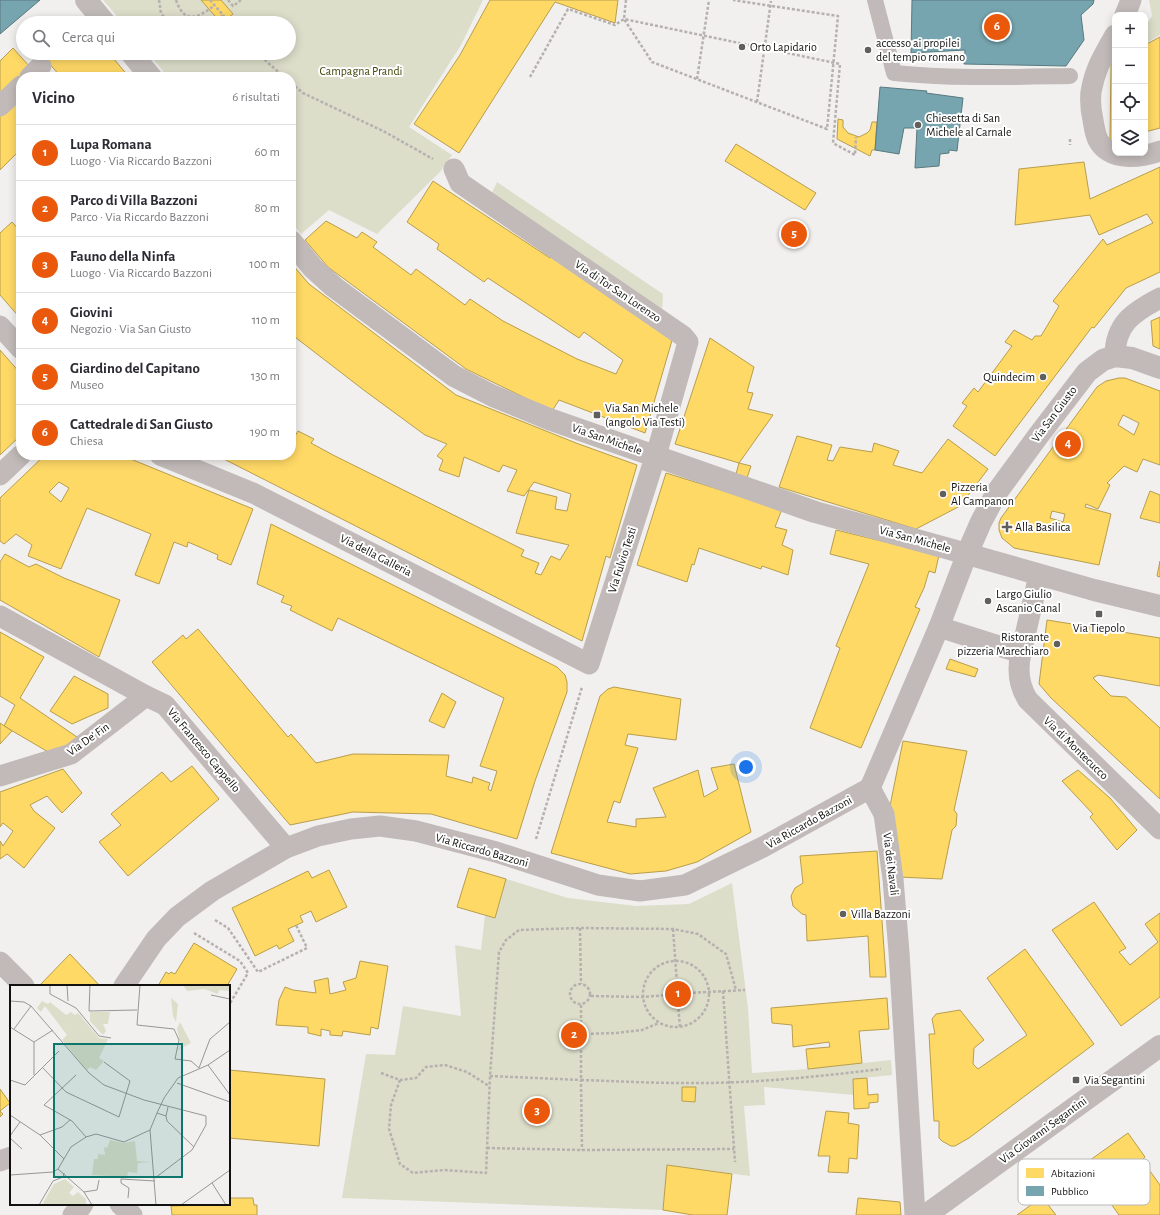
<!DOCTYPE html>
<html lang="it">
<meta charset="utf-8">
<style>
:root{--surface:#fff;--page:#f2f2f3;--text:#2b2b33;--muted:#7c7c81;--line:#e1e1e2;--accent:#ea580c}
body{margin:0;font-family:"Alegreya Sans",sans-serif;background:var(--page);color:var(--text)}
.controls{position:absolute;right:12px;top:12px;display:grid;overflow:hidden;border-radius:8px;box-shadow:0 2px 10px #0003}
.controls button{width:36px;height:36px;display:grid;place-items:center;padding:0;border:0;border-bottom:1px solid var(--line);background:var(--surface);color:var(--text);font:20px sans-serif}
.you{position:absolute;left:746px;top:767px;width:14px;height:14px;margin:-10px;border:3px solid #fff;border-radius:50%;background:#1a73e8;box-shadow:0 0 0 6px #1a73e833}
.badge{display:grid;place-items:center;width:26px;height:26px;border-radius:50%;background:var(--accent);color:#fff;font-size:13px;font-weight:700}
.pin{position:absolute;translate:-50% -50%;border:2px solid #fff;box-shadow:0 1px 4px #0006}
.list{margin:0;padding:0;list-style:none}
h2{display:flex;justify-content:space-between;align-items:center;height:52px;margin:0;padding:0 16px;font-size:17px}
h2 small{font-size:13px;font-weight:400;color:var(--muted)}
.list li{display:grid;grid-template-columns:26px 1fr auto;gap:12px;align-items:center;box-sizing:border-box;height:56px;padding:0 16px;border-top:1px solid var(--line)}
.list b{display:block;font-size:15px;white-space:nowrap}
.list p{margin:0;font-size:13px;white-space:nowrap;color:var(--muted)}
.list em{font-size:13px;font-style:normal;color:var(--muted)}
.icon{flex:none;width:22px;height:22px;fill:none;stroke:currentColor;stroke-width:2;stroke-linecap:round;stroke-linejoin:round}
.map{position:relative;flex:none;width:1160px;height:1215px;overflow:hidden}
.search{position:absolute;background:var(--surface);box-shadow:0 2px 10px #0003;left:16px;top:16px;width:280px;height:44px;display:flex;align-items:center;gap:10px;box-sizing:border-box;padding:0 14px;border-radius:22px;color:var(--muted);font-size:15px}
.panel{position:absolute;background:var(--surface);box-shadow:0 2px 10px #0003;left:16px;top:72px;width:280px;height:388px;border-radius:16px}
.map>svg:first-child{display:block}
.green{fill:#dcdeca}
.homes{fill:#ffd966;stroke:#b89d4c;fill-rule:evenodd}
.public{fill:#76a5af;stroke:#58797f}
.lines{fill:none;stroke-linecap:round;stroke-linejoin:round}
.path{stroke:#b6b1af;stroke-width:2.5;stroke-dasharray:3 2;stroke-linecap:butt}
.pedestrian{stroke:#c1bab8;stroke-width:16}
.minor{stroke:#c1bab8;stroke-width:21}
.tertiary{stroke:#c1bab8;stroke-width:22}
.poi-dot{fill:#605f5e;stroke:#fff;stroke-width:1.5}
.labels{text-anchor:middle;stroke-width:4;stroke-linejoin:round;paint-order:stroke}
.poi-label{font-size:12px;fill:#121110;stroke:#fff;text-anchor:start}
.park-label{font-size:12px;fill:#43470c;stroke:#fff}
.street-label{font-size:12px;fill:#121110;stroke:#fff}
.inset-road{fill:none;stroke:#989795;stroke-width:1}
.view{fill:#0f766e;fill-opacity:0.15;stroke:#0f766e;stroke-width:2}
.inset-edge{fill:none;stroke:#121110;stroke-width:2}
.key{fill:#fff;stroke:#b8b8b7;stroke-width:1}
.key-label{font-size:11px;fill:#121110}
</style>
<div class="map">
<svg width="1160" height="1215" viewBox="0 0 1160 1215">
<rect width="100%" height="100%" fill="#f1f0ee"/>
<g class="green">
<polygon points="103,0 483,0 461,45 409,127 452,155 440,172 377,234 329,210 301,234 291,222 291,77 168,77 148,53 289,53 289,23 123,23"/>
<polygon points="1149,0 1160,0 1160,35 1145,44 1145,27 1152,16"/>
<polygon points="497,182 663,294 662,312 490,197"/>
<polygon points="506,879 568,898 636,906 689,904 732,883 748,1008 752,1073 808,1069 891,1060 892,1075 853,1079 854,1095 764,1087 765,1105 744,1106 750,1176 667,1165 663,1210 342,1198 366,1054 395,1055 403,1006 461,1016 455,945 481,950 485,915 495,918"/>
</g>
<g class="homes">
<polygon points="201,0 221,0 233,14 221,23"/>
<polygon points="490,0 618,0 615,23 555,2 459,153 414,124 460,55"/>
<polygon points="77,16 83,23 68,23"/>
<polygon points="1160,37 1160,128 1145,132 1145,45"/>
<polygon points="13,48 30,67 0,97 0,61"/>
<polygon points="40,53 109,53 129,77 61,77"/>
<polygon points="1115,62 1115,140 1110,141 1111,64"/>
<polygon points="21,93 21,149 0,170 0,114"/>
<polygon points="838,119 843,120 843,127 848,133 859,137 867,133 870,130 872,122 877,122 875,150 872,150 870,156 837,139"/>
<polygon points="736,144 816,193 805,210 725,161"/>
<polygon points="1084,162 1090,199 1160,167 1160,272 1126,288 1094,328 1092,327 995,456 953,426 967,406 962,403 974,388 978,392 1012,346 1005,342 1014,330 1032,340 1035,336 1041,336 1059,306 1053,301 1103,239 1107,245 1153,223 1147,214 1099,235 1090,215 1015,225 1019,169"/>
<polygon points="433,181 550,258 553,253 673,337 645,433 559,400 552,411 466,369 328,267 305,240 326,221 357,238 362,232 377,242 373,247 411,275 416,269 465,305 470,299 503,321 577,359 616,374 623,360 584,332 579,338 488,278 484,282 437,249 439,244 407,222"/>
<polygon points="12,222 21,232 21,319 0,295 0,233"/>
<polygon points="291,263 309,284 456,395 576,443 637,465 610,558 606,556 582,641 216,455 291,455 291,434 295,436 298,431 314,439 311,443 333,455 524,550 521,556 539,563 535,573 541,575 551,556 560,560 569,545 516,533 529,490 557,497 555,509 567,511 571,494 534,482 524,496 507,491 517,470 503,465 499,472 464,457 459,477 439,470 443,460 437,456 447,444 425,435 365,391 291,334"/>
<polygon points="1160,317 1160,349 1153,346 1151,321"/>
<polygon points="710,338 754,367 747,392 753,393 748,409 773,415 739,463 675,444"/>
<polygon points="0,350 21,374 21,435 0,455"/>
<path d="M 1119,378 L 1125,378 L 1160,391 L 1160,465 L 1143,459 L 1137,472 L 1124,466 L 1107,483 L 1110,485 L 1098,509 L 1086,504 L 1085,507 L 1111,514 L 1099,565 L 1014,548 L 1002,538 L 999,530 L 999,523 L 1001,518 L 1097,387 L 1106,381 ZM 1123,415 L 1139,423 L 1134,435 L 1118,425 ZM 1052,511 L 1065,514 L 1063,522 L 1050,518 Z"/>
<polygon points="797,436 832,445 827,460 833,461 840,447 872,452 874,443 899,451 893,465 922,473 948,439 988,469 960,506 916,529 779,487"/>
<path d="M 45,455 L 121,455 L 253,509 L 231,565 L 217,559 L 218,555 L 188,542 L 187,547 L 174,542 L 159,584 L 135,575 L 151,534 L 87,508 L 61,569 L 28,556 L 32,545 L 16,534 L 4,544 L 0,541 L 0,498 ZM 59,482 L 69,488 L 61,502 L 49,492 Z"/>
<polygon points="739,463 751,466 747,478 736,474"/>
<polygon points="666,473 782,509 775,527 787,530 782,545 793,550 788,575 762,566 761,569 699,548 694,565 692,564 687,582 637,565"/>
<polygon points="1150,491 1160,495 1160,523 1140,518"/>
<polygon points="271,524 557,667 565,675 567,682 567,692 535,781 517,839 431,814 353,812 290,825 152,662 183,635 186,639 198,629 288,737 291,734 316,763 353,754 449,755 446,776 472,783 473,777 490,783 488,789 491,791 497,771 480,766 504,698 338,618 332,631 290,610 292,606 281,602 284,596 257,584"/>
<polygon points="836,530 939,555 935,573 929,571 924,588 915,607 920,609 861,748 810,728 840,648 836,646 869,564 830,554"/>
<polygon points="5,554 29,567 36,564 64,578 120,600 99,657 0,600 0,562"/>
<polygon points="1160,561 1160,577 1157,576"/>
<polygon points="1047,620 1160,638 1160,686 1098,675 1093,678 1111,696 1126,697 1160,728 1160,799 1051,698 1039,684"/>
<polygon points="0,632 44,657 20,698 77,737 55,756 4,726 15,705 0,696"/>
<polygon points="950,659 978,669 975,677 946,669"/>
<polygon points="74,676 108,694 108,708 72,724 50,711"/>
<polygon points="614,687 681,699 676,740 628,734 625,745 638,748 620,803 614,801 607,822 636,827 636,819 666,817 653,788 698,770 704,797 718,789 711,768 734,764 751,832 697,862 666,871 630,874 551,853 600,696 608,689"/>
<polygon points="442,693 456,702 444,728 429,721"/>
<polygon points="0,723 12,731 0,744"/>
<polygon points="903,741 967,751 954,810 957,814 956,826 952,830 942,879 899,877 889,811"/>
<polygon points="192,766 219,799 128,876 99,842 121,825 111,814 162,772 171,782"/>
<polygon points="63,769 82,793 62,813 47,796 30,805 34,811 55,828 24,868 7,854 0,859 0,841 3,846 13,831 3,823 0,827 0,792"/>
<polygon points="1078,770 1110,798 1137,830 1117,850 1090,817 1093,814 1062,781"/>
<polygon points="877,851 886,977 870,977 868,936 807,941 806,915 802,914 793,906 791,896 795,888 803,883 800,856"/>
<polygon points="469,868 506,879 495,918 457,907"/>
<polygon points="329,870 347,907 316,922 311,911 300,916 303,922 288,929 294,941 279,949 277,945 255,956 232,908 308,871 312,878"/>
<polygon points="1094,902 1126,948 1119,952 1130,965 1158,942 1145,924 1160,913 1160,997 1121,1026 1052,930"/>
<polygon points="194,943 237,969 227,986 158,986 166,972 169,974 171,972 175,974"/>
<polygon points="1025,949 1094,1044 969,1138 955,1146 951,1146 942,1141 939,1138 939,1121 934,1121 929,1034 935,1034 932,1019 936,1014 960,1010 984,1040 974,1048 973,1064 978,1069 1027,1035 987,978"/>
<polygon points="70,954 100,986 39,986"/>
<polygon points="360,961 388,966 378,1029 371,1027 370,1035 343,1031 342,1036 330,1035 330,1031 321,1029 321,1036 308,1033 308,1027 276,1025 279,1000 285,987 293,990 316,993 314,981 328,978 330,994 346,990 343,982 356,978"/>
<polygon points="887,998 889,1029 859,1031 862,1063 808,1069 806,1049 830,1047 829,1042 793,1047 792,1025 772,1023 771,1008"/>
<polygon points="229,1070 325,1079 319,1146 229,1138"/>
<polygon points="867,1078 868,1095 878,1094 878,1102 869,1103 869,1108 854,1109 853,1079"/>
<polygon points="682,1087 696,1087 695,1102 682,1101"/>
<polygon points="0,1089 10,1103 0,1111 3,1114 0,1117"/>
<polygon points="826,1111 849,1113 848,1123 859,1125 857,1159 849,1158 848,1173 828,1172 830,1156 818,1156"/>
<polygon points="1128,1133 1145,1157 1142,1160 1160,1185 1160,1215 1119,1215 1101,1190 1104,1188 1086,1163"/>
<polygon points="667,1165 732,1174 727,1215 693,1215 663,1210"/>
<polygon points="1042,1197 1056,1215 1017,1215"/>
<polygon points="229,1198 253,1198 254,1205 257,1205 257,1215 172,1215 171,1206 229,1204"/>
<polygon points="858,1198 900,1202 901,1215 856,1215"/>
</g>
<g class="public">
<polygon points="0,0 40,0 0,34"/>
<polygon points="912,0 1094,0 1093,4 1081,15 1084,40 1066,66 964,64 965,50 911,53"/>
<polygon points="880,87 927,91 926,93 963,98 957,151 949,150 949,153 940,154 939,166 915,168 917,128 904,128 899,154 875,150"/>
</g>
<g class="lines">
<g class="path">
<polyline points="159,0 161,13 168,23"/>
<path d="M 176,0 C 185,26 199,17 215,5"/>
<polyline points="210,0 223,15 214,23"/>
<polyline points="228,0 233,6 241,0"/>
<polyline points="626,0 624,19 652,62 827,129 838,16 733,0"/>
<polyline points="223,15 230,23"/>
<polyline points="257,53 284,77"/>
<polyline points="530,77 568,9 615,25 624,19 840,64 833,143 855,155 856,137"/>
<polyline points="697,79 709,0"/>
<polyline points="291,83 303,93 385,132 433,159"/>
<polyline points="757,102 771,1"/>
<polyline points="1070,139 1070,145"/>
<polyline points="536,839 582,687"/>
<polyline points="215,920 228,928 258,972 307,948 296,925"/>
<polyline points="580,928 581,984"/>
<polyline points="673,929 677,984"/>
<polyline points="194,933 240,961 248,973 229,1005"/>
<circle cx="676" cy="994" r="33"/>
<circle cx="580" cy="994" r="10"/>
<circle cx="677" cy="994" r="10"/>
<polyline points="723,991 735,1162"/>
<polyline points="688,993 745,990"/>
<polyline points="591,996 643,997 667,995"/>
<polyline points="678,1004 680,1027"/>
<path d="M 581,1005 L 581,1080 C 615,1081 648,1083 681,1083 C 748,1084 815,1077 881,1069"/>
<polyline points="581,1034 616,1033 642,1030 659,1023"/>
<polyline points="381,1073 400,1080 416,1078 426,1067 445,1065 467,1072 489,1086"/>
<polyline points="490,1076 581,1080 582,1150"/>
<polyline points="400,1080 391,1105 389,1129 400,1164 413,1173 444,1170 486,1173 490,1076 499,952 506,940 519,930 580,928 673,929 698,934 726,954 736,990"/>
<polyline points="487,1148 582,1150 734,1149"/>
</g>
<path class="pedestrian" d="M 875,0 L 894,73 C 952,79 1012,77 1070,76"/>
<g class="minor">
<polyline points="1125,15 1131,0"/>
<path d="M 1115,35 C 1104,55 1095,68 1091,92 C 1090,101 1091,111 1093,120 C 1094,126 1095,134 1098,140 C 1110,162 1141,158 1160,151"/>
<polyline points="30,77 41,66"/>
<polyline points="0,106 21,86"/>
<polyline points="0,326 21,349"/>
<path d="M 1115,356 C 1115,324 1133,312 1160,298"/>
<polyline points="160,455 253,493 589,664 659,445 688,342 683,336 460,183 454,169"/>
<polyline points="0,475 21,455"/>
<polyline points="967,554 939,627 1021,653 1039,575"/>
<polyline points="0,616 146,696 165,705 286,848"/>
<path d="M 1021,653 C 1017,670 1019,686 1028,700 L 1160,829"/>
<polyline points="0,776 71,754 146,696"/>
<polyline points="870,788 884,814 893,879 899,952 915,1215"/>
<polyline points="870,788 939,627"/>
<polyline points="0,962 24,986"/>
<polyline points="124,986 156,939 177,917 212,891 286,848 318,836 351,829 380,826 416,831 496,852 598,885 640,891 685,885 763,847 870,788"/>
<polyline points="0,1161 11,1157"/>
<polyline points="120,1204 132,1215"/>
<polyline points="73,1215 76,1214 83,1204"/>
</g>
<g class="tertiary">
<polyline points="86,0 105,23"/>
<polyline points="131,53 151,77"/>
<polyline points="291,241 313,268 334,287 454,376 493,396 549,419 815,512 953,550 1094,590 1160,606"/>
<polyline points="967,554 981,522 997,492 1038,436 1087,372 1103,360 1115,356 1132,358 1160,368"/>
<polyline points="926,1215 1160,1046"/>
</g>
</g>
<g class="poi-dot">
<circle cx="742" cy="47" r="4"/>
<circle cx="868" cy="50" r="4"/>
<circle cx="918" cy="125" r="4"/>
<circle cx="1043" cy="377" r="4"/>
<rect x="593" y="411" width="8" height="8" rx="2"/>
<circle cx="943" cy="494" r="4"/>
<path d="M1005 521h4v4h4v4h-4v4h-4v-4h-4v-4h4z"/>
<circle cx="988" cy="601" r="4"/>
<rect x="1095" y="610" width="8" height="8" rx="2"/>
<circle cx="1057" cy="644" r="4"/>
<circle cx="843" cy="914" r="4"/>
<rect x="1072" y="1076" width="8" height="8" rx="2"/>
</g>
<g class="labels">
<g class="poi-label">
<text x="876" y="47">accesso ai propilei<tspan x="876" dy="14">del tempio romano</tspan></text>
<text x="750" y="51">Orto Lapidario</text>
<text x="926" y="122">Chiesetta di San<tspan x="926" dy="14">Michele al Carnale</tspan></text>
<text x="1035" y="381" text-anchor="end">Quindecim</text>
<text x="605" y="412">Via San Michele<tspan x="605" dy="14">(angolo Via Testi)</tspan></text>
<text x="951" y="491">Pizzeria<tspan x="951" dy="14">Al Campanon</tspan></text>
<text x="1015" y="531">Alla Basilica</text>
<text x="996" y="598">Largo Giulio<tspan x="996" dy="14">Ascanio Canal</tspan></text>
<text x="1099" y="632" text-anchor="middle">Via Tiepolo</text>
<text x="1049" y="641" text-anchor="end">Ristorante<tspan x="1049" dy="14">pizzeria Marechiaro</tspan></text>
<text x="851" y="918">Villa Bazzoni</text>
<text x="1084" y="1084">Via Segantini</text>
</g>
<g class="park-label">
<text x="361" y="75">Campagna Prandi</text>
</g>
<g class="street-label">
<text transform="translate(618 291) rotate(34)" y="4">Via di Tor San Lorenzo</text>
<text transform="translate(1054 414) rotate(-53)" y="4">Via San Giusto</text>
<text transform="translate(607 439) rotate(19)" y="4">Via San Michele</text>
<text transform="translate(915 539) rotate(15)" y="4">Via San Michele</text>
<text transform="translate(376 555) rotate(27)" y="4">Via della Galleria</text>
<text transform="translate(622 560) rotate(-72)" y="4">Via Fulvio Testi</text>
<text transform="translate(88 739) rotate(-35)" y="4">Via De' Fin</text>
<text transform="translate(1076 748) rotate(44)" y="4">Via di Montecucco</text>
<text transform="translate(204 750) rotate(50)" y="4">Via Francesco Cappello</text>
<text transform="translate(809 822) rotate(-29)" y="4">Via Riccardo Bazzoni</text>
<text transform="translate(482 850) rotate(16)" y="4">Via Riccardo Bazzoni</text>
<text transform="translate(891 864) rotate(83)" y="4">Via dei Navali</text>
<text transform="translate(1043 1130) rotate(-36)" y="4">Via Giovanni Segantini</text>
</g>
</g>
<g transform="translate(10 985)">
<rect width="220" height="220" fill="#f1f0ee"/>
<path d="M 173,0 L 220,0 L 220,6 L 209,5 L 208,9 L 194,4 L 177,6 ZM 161,13 L 168,19 L 166,37 L 163,31 ZM 32,16 L 38,19 L 40,17 L 56,30 L 61,27 L 65,30 L 68,28 L 89,53 L 98,54 L 89,73 L 94,76 L 86,85 L 80,82 L 77,85 L 52,55 L 57,50 L 35,21 L 31,27 L 27,23 ZM 80,27 L 100,27 L 98,39 L 93,39 L 96,46 L 93,50 L 80,36 ZM 170,37 L 181,58 L 166,66 L 171,61 L 167,44 ZM 100,155 L 114,158 L 125,156 L 127,176 L 142,177 L 128,178 L 127,188 L 118,187 L 117,192 L 82,190 L 84,174 L 88,174 L 88,169 L 95,170 L 94,162 L 97,163 ZM 55,194 L 64,202 L 59,208 L 63,211 L 68,207 L 76,214 L 76,219 L 35,220 L 33,218 L 44,199 Z" fill="#dcdeca"/>
<path class="inset-road" d="M 40,0 L 40,9 L 66,23 L 89,51 L 101,53M 57,0 L 58,16M 130,0 L 127,40 L 164,44 L 169,55 L 165,74 L 181,76 L 189,83M 201,10 L 220,14M 0,16 L 14,17 L 21,21 L 79,88 L 94,100 L 134,115 L 196,131 L 196,140 L 182,165 L 145,193M 79,26 L 127,25M 79,26 L 80,0M 0,42 L 24,57M 4,44 L 21,21M 24,57 L 43,45M 198,80 L 220,110M 32,82 L 56,107 L 109,132 L 120,96 L 94,77M 189,83 L 200,54 L 220,37M 24,90 L 24,57M 66,90 L 34,120 L 62,136 L 76,152M 0,95 L 15,100 L 49,66M 167,98 L 220,117M 158,122 L 156,131 L 147,128 L 154,113 L 168,93 L 198,80 L 220,65M 0,130 L 30,150 L 54,174M 156,131 L 157,136 L 184,162M 30,150 L 52,142 L 60,135M 0,151 L 10,137M 0,153 L 12,164M 48,184 L 61,162 L 76,152 L 86,149 L 114,157 L 140,145M 48,184 L 74,207 L 82,220M 0,190 L 43,187 L 48,184M 202,198 L 216,220M 74,207 L 87,205 L 89,195M 118,213 L 119,203 L 111,198 L 111,194 L 145,196M 29,220 L 43,196 L 53,192 L 54,188M 146,220 L 140,145 L 147,128M 171,220 L 220,185"/>
<path class="view" d="M 44,59 L 172,59 L 172,192 L 44,192 Z"/>
<rect width="220" height="220" class="inset-edge"/>
</g>
<rect x="1018" y="1159" width="132" height="46" rx="6" class="key"/>
<rect x="1026" y="1168" width="18" height="10" fill="#ffd966"/>
<rect x="1026" y="1186" width="18" height="10" fill="#76a5af"/>
<g class="key-label">
<text x="1051" y="1177">Abitazioni</text>
<text x="1051" y="1195">Pubblico</text>
</g>
</svg>
<div class="controls">
<button>+</button>
<button>−</button>
<button><svg class="icon" aria-label="locate" viewBox="0 0 24 24"><circle cx="12" cy="12" r="6"/><path d="M12 2v4M12 18v4M2 12h4M18 12h4"/></svg></button>
<button><svg class="icon" aria-label="layers" viewBox="0 0 24 24"><path d="M12 4l9 5-9 5-9-5zM3 14l9 5 9-5"/></svg></button>
</div>
<div class="you"></div>
<div class="pin badge" style="left:678px;top:994px">1</div>
<div class="pin badge" style="left:574px;top:1035px">2</div>
<div class="pin badge" style="left:537px;top:1111px">3</div>
<div class="pin badge" style="left:1068px;top:444px">4</div>
<div class="pin badge" style="left:794px;top:234px">5</div>
<div class="pin badge" style="left:997px;top:27px">6</div>
<div class="search"><svg class="icon" aria-label="search" viewBox="0 0 24 24"><circle cx="10" cy="10" r="6"/><path d="M15 15l6 6"/></svg>Cerca qui</div>
<section class="panel">
<h2>Vicino<small>6 risultati</small></h2>
<ul class="list">
<li><span class="badge">1</span><div><b>Lupa Romana</b><p>Luogo · Via Riccardo Bazzoni</p></div><em>60 m</em></li>
<li><span class="badge">2</span><div><b>Parco di Villa Bazzoni</b><p>Parco · Via Riccardo Bazzoni</p></div><em>80 m</em></li>
<li><span class="badge">3</span><div><b>Fauno della Ninfa</b><p>Luogo · Via Riccardo Bazzoni</p></div><em>100 m</em></li>
<li><span class="badge">4</span><div><b>Giovini</b><p>Negozio · Via San Giusto</p></div><em>110 m</em></li>
<li><span class="badge">5</span><div><b>Giardino del Capitano</b><p>Museo</p></div><em>130 m</em></li>
<li><span class="badge">6</span><div><b>Cattedrale di San Giusto</b><p>Chiesa</p></div><em>190 m</em></li>
</ul>
</section>
</div>
